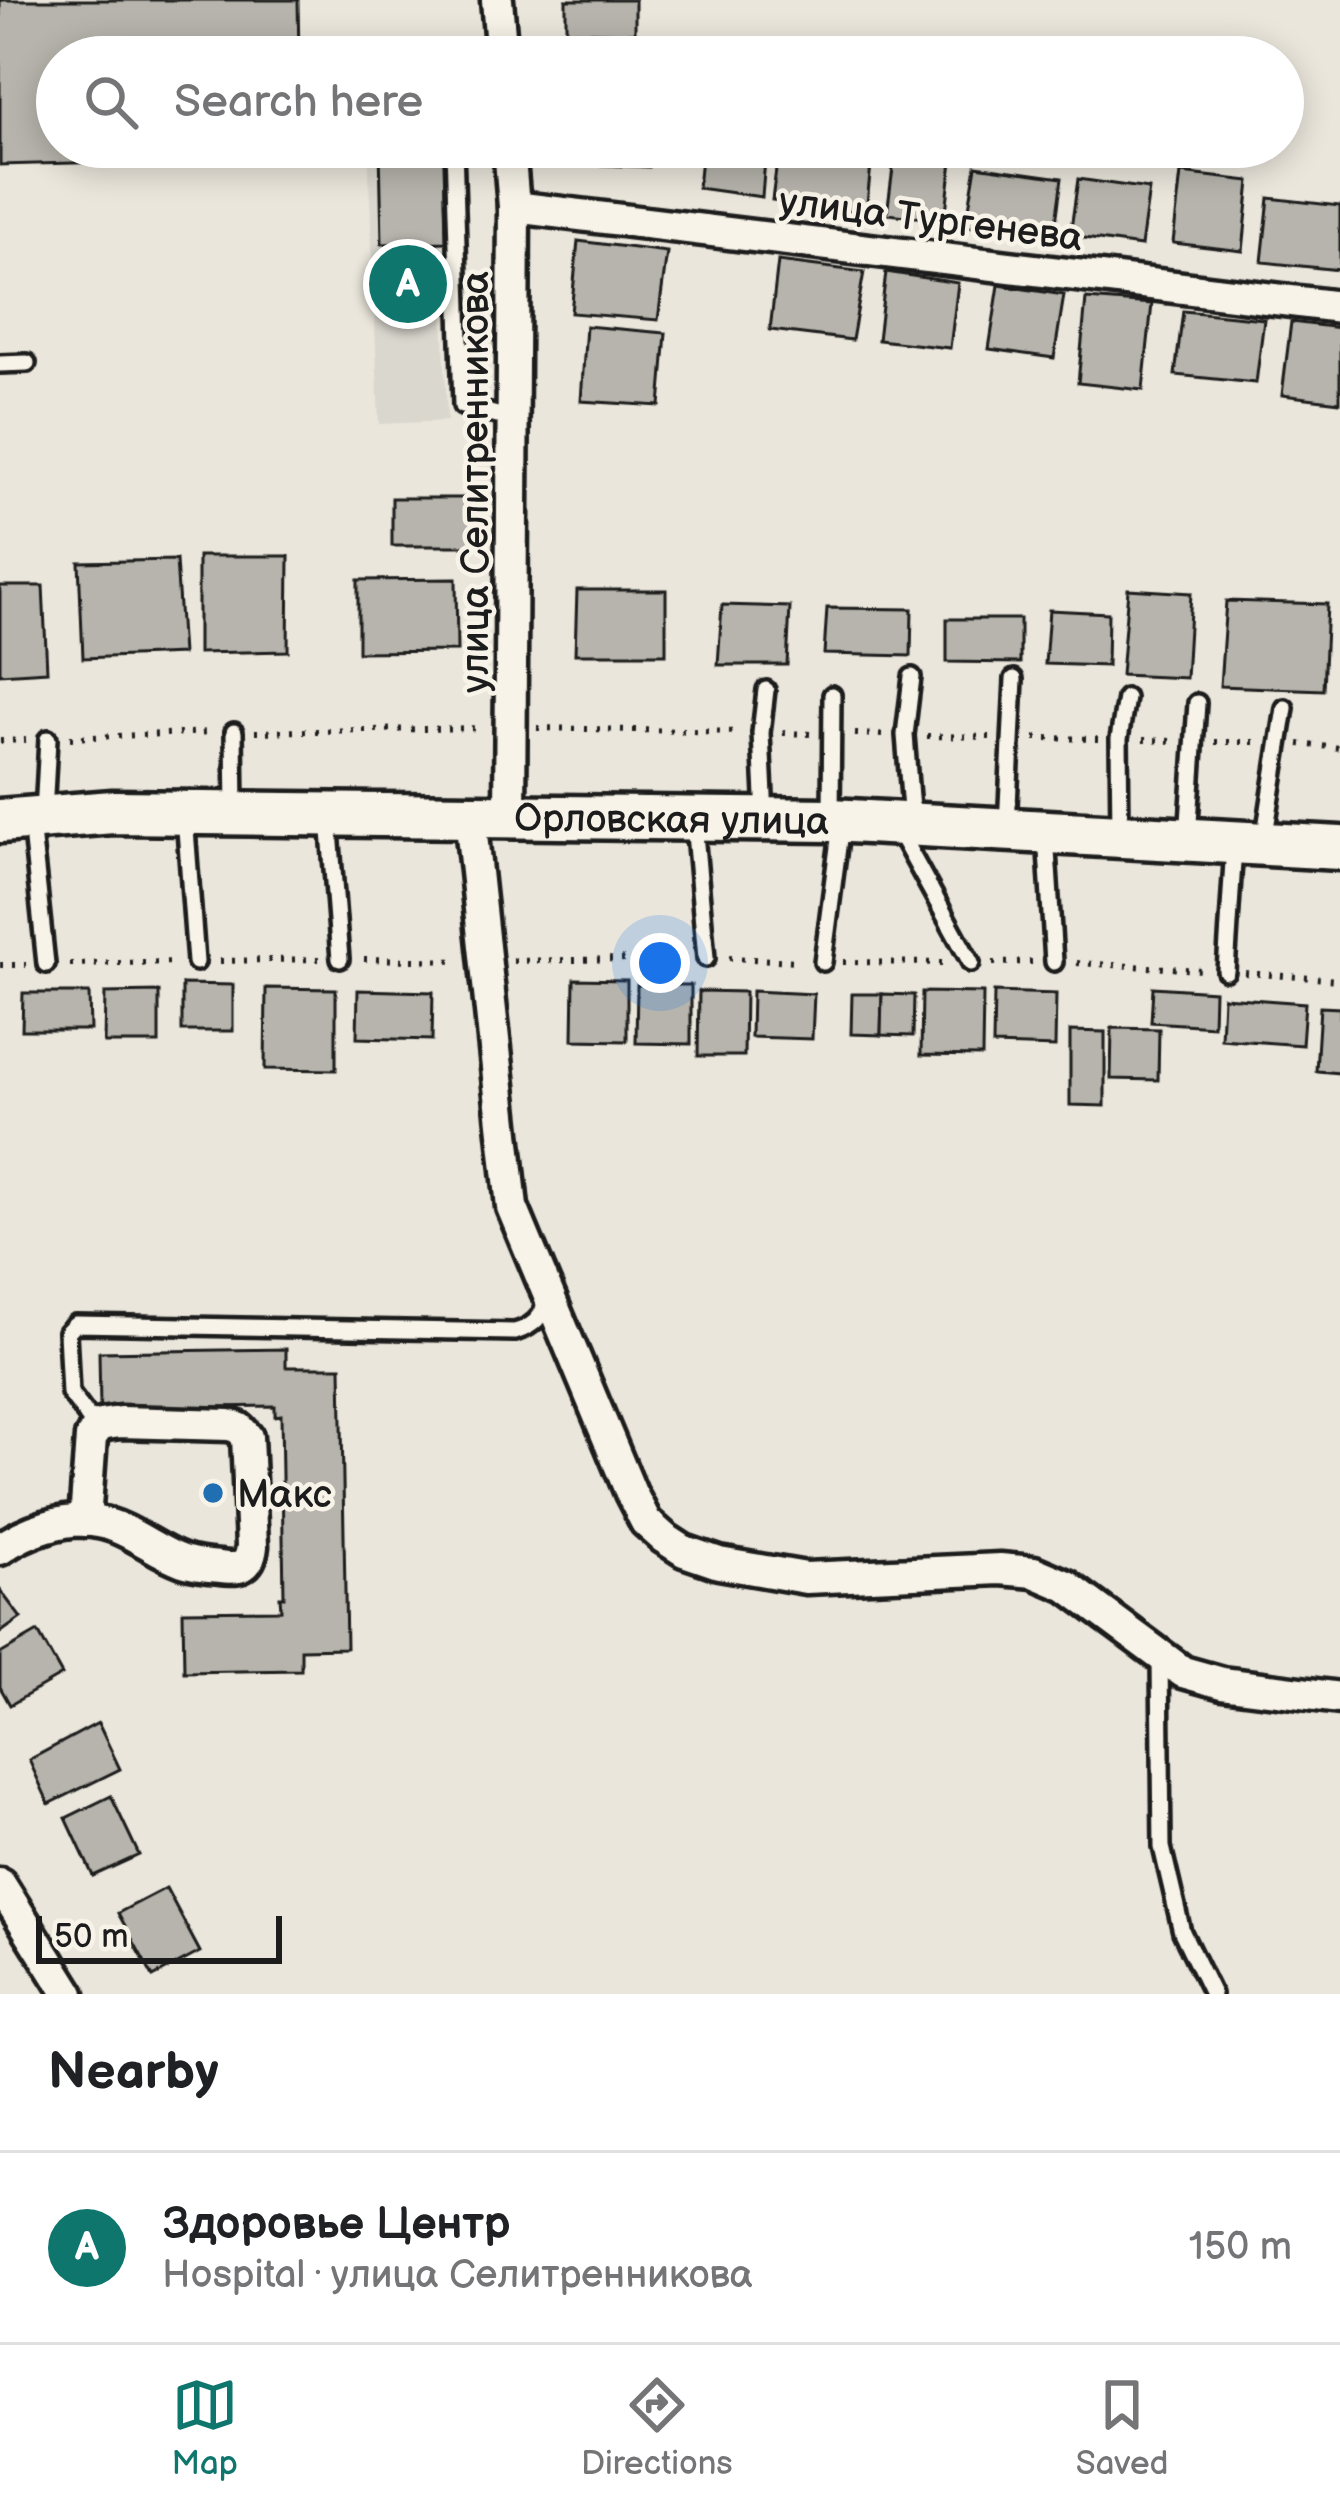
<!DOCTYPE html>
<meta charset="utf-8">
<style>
:root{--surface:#fff;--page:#f2f2f2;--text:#202124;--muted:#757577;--line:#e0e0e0;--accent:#0f766e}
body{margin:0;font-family:"Balsamiq Sans",sans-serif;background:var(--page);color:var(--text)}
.scale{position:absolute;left:36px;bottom:30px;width:246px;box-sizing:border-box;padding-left:12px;border:6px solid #1c1c1c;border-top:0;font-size:33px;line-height:42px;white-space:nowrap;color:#1c1c1c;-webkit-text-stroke:9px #f7f3e8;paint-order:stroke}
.you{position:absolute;left:660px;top:963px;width:42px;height:42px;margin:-30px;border:9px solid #fff;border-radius:50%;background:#1a73e8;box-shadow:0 0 0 18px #1a73e833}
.badge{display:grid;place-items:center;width:78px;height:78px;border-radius:50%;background:var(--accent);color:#fff;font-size:39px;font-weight:700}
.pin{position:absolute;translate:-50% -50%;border:6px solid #fff;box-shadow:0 3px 12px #0006}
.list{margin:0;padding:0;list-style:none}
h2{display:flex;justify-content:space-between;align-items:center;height:156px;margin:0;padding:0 48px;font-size:51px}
h2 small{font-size:39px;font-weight:400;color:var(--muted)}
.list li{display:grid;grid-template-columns:78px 1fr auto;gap:36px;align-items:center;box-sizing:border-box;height:192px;padding:0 48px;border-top:3px solid var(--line)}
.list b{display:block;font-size:45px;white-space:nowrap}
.list p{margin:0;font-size:39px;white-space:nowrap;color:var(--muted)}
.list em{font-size:39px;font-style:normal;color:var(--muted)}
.icon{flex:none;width:66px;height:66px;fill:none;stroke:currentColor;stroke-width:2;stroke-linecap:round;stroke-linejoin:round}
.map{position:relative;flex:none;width:1340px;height:1994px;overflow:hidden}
.search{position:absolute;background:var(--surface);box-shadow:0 6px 30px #0003;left:36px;right:36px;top:36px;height:132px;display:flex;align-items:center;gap:30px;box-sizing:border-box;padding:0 42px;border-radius:66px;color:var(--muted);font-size:45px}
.sheet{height:348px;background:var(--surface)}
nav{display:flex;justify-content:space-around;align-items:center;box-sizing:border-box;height:168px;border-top:3px solid var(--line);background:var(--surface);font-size:33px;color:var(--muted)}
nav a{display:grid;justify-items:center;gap:6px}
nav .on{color:var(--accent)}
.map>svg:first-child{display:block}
.built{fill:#dad7ce}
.building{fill:#b6b4ac;stroke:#1c1c1c;stroke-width:3}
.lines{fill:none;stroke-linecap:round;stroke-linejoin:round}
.lane-casing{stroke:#1c1c1c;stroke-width:24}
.street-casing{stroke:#1c1c1c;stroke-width:39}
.secondary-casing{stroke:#1c1c1c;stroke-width:51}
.path{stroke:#1c1c1c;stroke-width:6;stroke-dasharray:3 9;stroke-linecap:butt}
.lane{stroke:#f7f3e8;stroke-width:15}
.street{stroke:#f7f3e8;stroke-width:30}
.secondary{stroke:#f7f3e8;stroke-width:42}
.poi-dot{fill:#1f6fb2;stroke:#f7f3e8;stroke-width:4.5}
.labels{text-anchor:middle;stroke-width:9;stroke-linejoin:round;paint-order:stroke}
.street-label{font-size:39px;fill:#1c1c1c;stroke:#f7f3e8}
.poi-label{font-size:39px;fill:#1c1c1c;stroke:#f7f3e8;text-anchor:start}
</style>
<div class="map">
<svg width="1340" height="1994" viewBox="0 0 1340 1994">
<rect width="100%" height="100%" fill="#eae6dc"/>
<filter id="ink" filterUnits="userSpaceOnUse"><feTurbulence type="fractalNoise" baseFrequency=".00833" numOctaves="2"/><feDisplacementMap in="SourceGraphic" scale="24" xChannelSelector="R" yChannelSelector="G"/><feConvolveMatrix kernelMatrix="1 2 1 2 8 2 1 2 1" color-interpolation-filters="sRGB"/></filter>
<g filter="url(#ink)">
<polygon class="built" points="368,147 437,147 447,421 379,424"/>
<g class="building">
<polygon points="0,0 298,0 299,57 57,57 57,147 302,147 302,157 0,165"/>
<polygon points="566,0 635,0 635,33 566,31"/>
<polygon points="380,147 444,147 446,242 382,244"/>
<polygon points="580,147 650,147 649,167 579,164"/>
<polygon points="702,147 766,147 762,197 698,188"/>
<polygon points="779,147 872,155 866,213 772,200"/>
<polygon points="895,153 952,161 945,220 887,214"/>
<polygon points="976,166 1062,178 1054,237 966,226"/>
<polygon points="1181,173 1250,181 1243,251 1173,243"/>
<polygon points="1078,179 1149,189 1141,246 1070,236"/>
<polygon points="1269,198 1340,206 1340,270 1262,262"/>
<polygon points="578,241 667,252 658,320 571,313"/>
<polygon points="778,261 864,272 852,340 770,330"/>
<polygon points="886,272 958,283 950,348 878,340"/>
<polygon points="999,285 1064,295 1054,358 989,349"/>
<polygon points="1086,299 1152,304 1143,390 1078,383"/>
<polygon points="1183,311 1264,319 1256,383 1175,375"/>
<polygon points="1291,322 1340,328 1340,402 1282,395"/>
<polygon points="586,326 666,333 660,406 581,401"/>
<rect x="392" y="498" width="81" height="48"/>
<polygon points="198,556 289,556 288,651 198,653"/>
<polygon points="176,560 182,654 83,658 79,562"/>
<polygon points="456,579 457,651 358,652 358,580"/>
<polygon points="0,586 43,586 47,671 0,674"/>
<polygon points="1128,589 1191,593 1186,678 1121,675"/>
<polygon points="577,590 666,590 666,654 575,654"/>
<polygon points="1226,601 1327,604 1323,690 1220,686"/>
<polygon points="722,605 790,607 787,665 718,665"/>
<polygon points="827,608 912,609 911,656 824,654"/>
<polygon points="1049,610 1108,613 1107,666 1045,664"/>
<polygon points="947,619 1020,619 1020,663 947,662"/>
<polygon points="574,979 627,980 627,1041 573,1040"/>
<polygon points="182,984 233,985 233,1031 182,1031"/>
<polygon points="637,985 691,985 691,1044 636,1043"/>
<polygon points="1153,987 1214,991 1213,1026 1151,1022"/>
<polygon points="266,988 336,989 336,1070 265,1069"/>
<polygon points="358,990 433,992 432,1040 357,1038"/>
<polygon points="699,991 745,992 744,1056 698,1056"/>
<polygon points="752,991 814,994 812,1039 751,1037"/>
<polygon points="159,992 159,1043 104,1043 105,993"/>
<polygon points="922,992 983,993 982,1056 921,1055"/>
<polygon points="994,992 1056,994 1055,1047 993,1045"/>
<polygon points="23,993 89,993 90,1030 22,1030"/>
<polygon points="852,994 882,994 881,1035 851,1034"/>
<polygon points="882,994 914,995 913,1036 881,1035"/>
<polygon points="1223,997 1305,1003 1302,1045 1221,1039"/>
<polygon points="1320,1007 1340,1008 1340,1073 1316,1071"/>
<polygon points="1112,1028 1159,1029 1158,1080 1111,1079"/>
<polygon points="1070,1031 1105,1032 1105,1106 1070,1105"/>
<polygon points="286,1349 286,1367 341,1367 346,1648 301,1649 301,1670 184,1672 183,1611 281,1610 280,1597 284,1597 281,1415 275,1416 275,1406 100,1409 99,1352"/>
<polygon points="0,1590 21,1618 0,1633"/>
<polygon points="38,1632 62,1675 10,1705 0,1687 0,1654"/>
<polygon points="98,1723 120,1769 49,1804 29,1760"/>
<polygon points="111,1796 139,1855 93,1876 66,1818"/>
<polygon points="166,1888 200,1952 153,1977 118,1913"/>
</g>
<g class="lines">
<g class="lane-casing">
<g id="lane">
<polyline points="454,147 462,406 513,419"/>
<polyline points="0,364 27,363"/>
<polyline points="234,732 235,811"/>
<polyline points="44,814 48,739"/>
<polyline points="185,816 196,962"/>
<polyline points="765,817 761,733 766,690"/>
<polyline points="831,817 832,695"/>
<polyline points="329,818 340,959"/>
<polyline points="31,822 46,964"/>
<polyline points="694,822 706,958"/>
<polyline points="912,822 905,735 912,677"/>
<polyline points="1007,827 1014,679"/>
<polyline points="899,832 971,963"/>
<polyline points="1120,833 1119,739 1126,698"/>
<polyline points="1046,835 1054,962"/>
<polyline points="1188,837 1197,703"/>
<polyline points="1264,841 1285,708"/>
<polyline points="823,962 841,824"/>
<polyline points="1226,971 1234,846"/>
<path d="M 96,1428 L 70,1393 L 67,1332 L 75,1324 L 515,1332 C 531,1327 543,1319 545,1301"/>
<polyline points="1160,1659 1162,1847 1182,1932 1212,1994"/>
</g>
</g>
<g class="street-casing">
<g id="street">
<polyline points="497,0 502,57"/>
<polyline points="509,147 514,207 510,817"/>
<polyline points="514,207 1340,307"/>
<polyline points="470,816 512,1207 631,1493 646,1522 664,1538 684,1551 719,1563 806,1578 1000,1569 1034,1572 1067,1586 1183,1672 1222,1683 1340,1698"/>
<path d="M 0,1549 C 25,1531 66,1516 98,1522 C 129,1527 154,1551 183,1561 C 195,1565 208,1566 220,1567 C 240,1570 250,1567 252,1546 L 247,1437 L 239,1428 L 229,1425 L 120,1422 L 100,1425 L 91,1437 L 85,1521"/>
<polyline points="0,1884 69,1994"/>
</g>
</g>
<g class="secondary-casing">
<g id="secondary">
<path id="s1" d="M 0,821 L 113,812 L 831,820 L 1340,848"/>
</g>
</g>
<g class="path">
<polyline points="537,728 740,732"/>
<polyline points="255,732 482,728"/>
<polyline points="783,733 812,734"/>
<polyline points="855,734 884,735"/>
<polyline points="927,736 992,737"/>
<polyline points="70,738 212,732"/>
<polyline points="1035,738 1100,739"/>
<polyline points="1143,740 1172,741"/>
<polyline points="0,741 26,740"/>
<polyline points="1215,742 1256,742"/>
<polyline points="1299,744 1340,748"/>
<polyline points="729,958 800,961"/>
<polyline points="364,959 458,961"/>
<polyline points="220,961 320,959"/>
<polyline points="513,961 686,958"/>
<polyline points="843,962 944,963"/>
<polyline points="993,963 1034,962"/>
<polyline points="1077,963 1202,970"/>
<polyline points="70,964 176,962"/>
<polyline points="0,965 26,965"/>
<polyline points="1245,973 1340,980"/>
</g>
<use href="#lane" class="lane"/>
<use href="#street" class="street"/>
<use href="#secondary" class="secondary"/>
</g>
</g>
<circle class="poi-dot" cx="213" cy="1493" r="12"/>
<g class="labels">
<g class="street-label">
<text transform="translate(931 218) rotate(7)" y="14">улица Тургенева</text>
<text transform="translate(474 482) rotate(-90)" y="14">улица Селитренникова</text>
<text dy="14" stroke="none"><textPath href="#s1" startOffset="672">Орловская улица</textPath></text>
</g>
<g class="poi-label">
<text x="237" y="1507">Макс</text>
</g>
</g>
</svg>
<div class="scale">50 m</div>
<div class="you"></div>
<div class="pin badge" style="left:408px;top:284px">A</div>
<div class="search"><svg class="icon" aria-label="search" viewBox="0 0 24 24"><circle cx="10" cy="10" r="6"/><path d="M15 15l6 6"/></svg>Search here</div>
</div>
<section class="sheet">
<h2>Nearby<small></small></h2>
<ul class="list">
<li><span class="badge">A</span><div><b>Здоровье Центр</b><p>Hospital · улица Селитренникова</p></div><em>150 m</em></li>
</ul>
</section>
<nav>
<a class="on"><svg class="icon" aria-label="map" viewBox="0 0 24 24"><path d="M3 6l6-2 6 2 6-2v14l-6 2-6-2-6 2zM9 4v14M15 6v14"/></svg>Map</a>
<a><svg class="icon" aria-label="directions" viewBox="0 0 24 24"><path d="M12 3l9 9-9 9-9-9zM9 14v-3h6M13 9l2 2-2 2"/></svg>Directions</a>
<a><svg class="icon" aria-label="saved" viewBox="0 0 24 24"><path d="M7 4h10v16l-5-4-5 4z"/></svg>Saved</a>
</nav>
